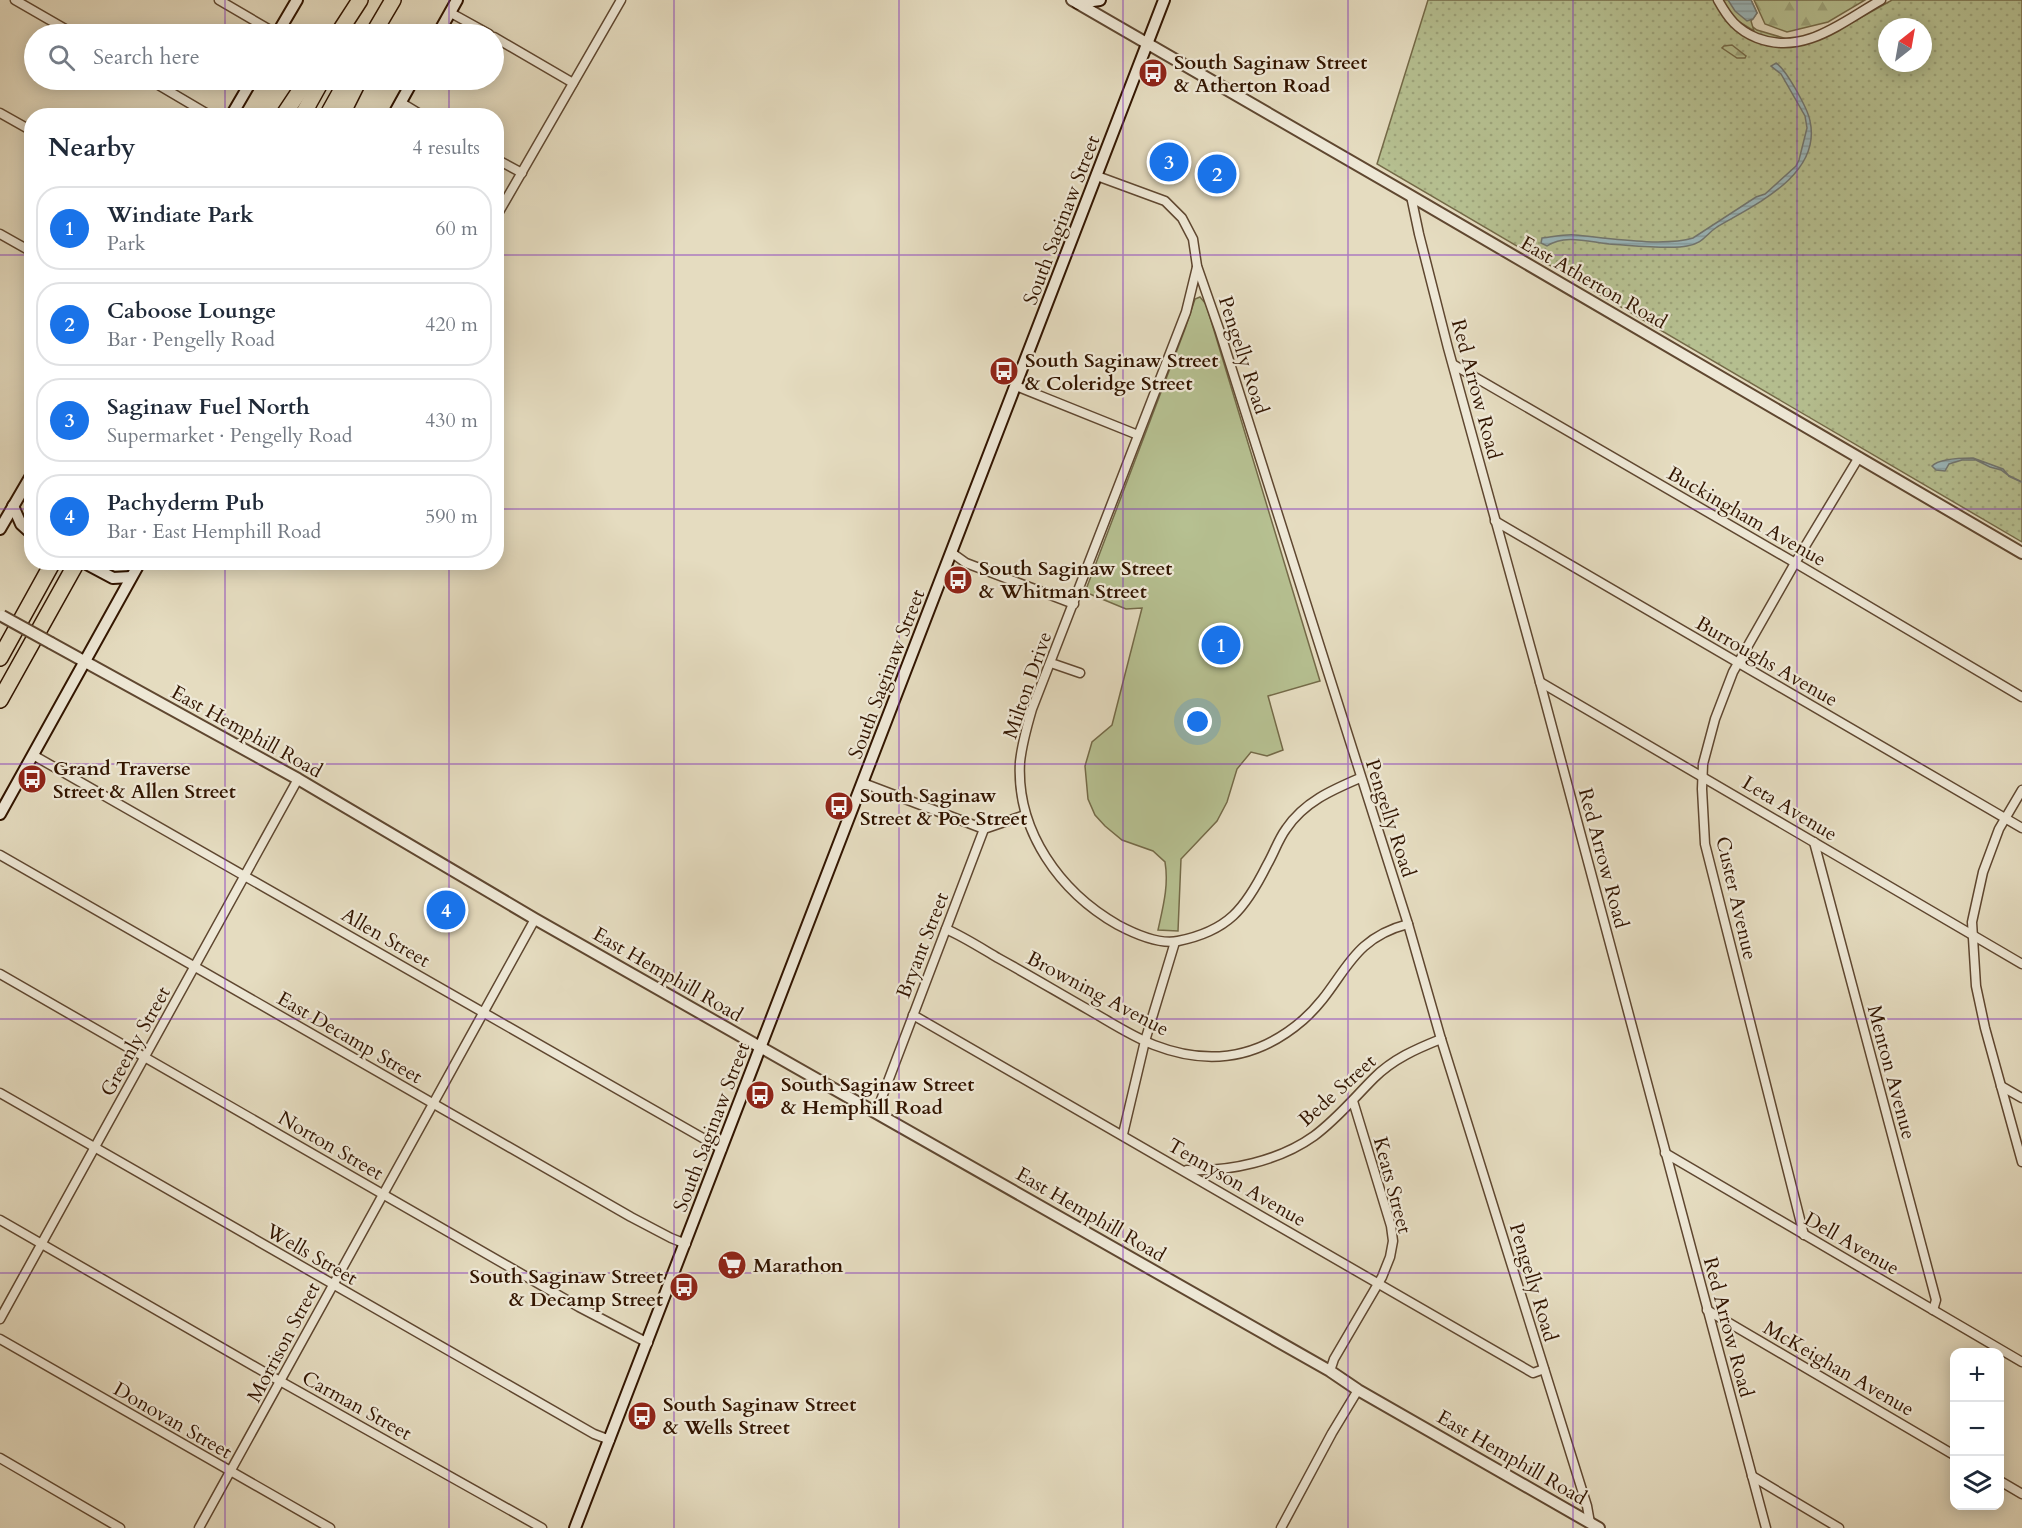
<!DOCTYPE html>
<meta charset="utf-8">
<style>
:root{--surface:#fff;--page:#f2f2f3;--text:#1f2937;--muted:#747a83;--line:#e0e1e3;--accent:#1a73e8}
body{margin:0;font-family:Cardo,serif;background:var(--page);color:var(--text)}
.controls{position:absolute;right:18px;bottom:18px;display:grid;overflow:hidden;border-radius:12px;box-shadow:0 3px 15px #0003}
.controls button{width:54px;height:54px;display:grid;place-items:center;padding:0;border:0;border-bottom:2px solid var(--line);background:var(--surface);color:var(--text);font:30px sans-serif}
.compass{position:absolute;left:1878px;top:18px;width:54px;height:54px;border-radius:50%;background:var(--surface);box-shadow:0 3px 15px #0003;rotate:31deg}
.you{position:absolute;left:1198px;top:722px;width:21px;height:21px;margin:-15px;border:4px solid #fff;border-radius:50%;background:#1a73e8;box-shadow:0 0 0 9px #1a73e833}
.badge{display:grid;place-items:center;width:39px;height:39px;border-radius:50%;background:var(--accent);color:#fff;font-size:20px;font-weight:700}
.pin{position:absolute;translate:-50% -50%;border:3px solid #fff;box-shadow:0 2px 6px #0006}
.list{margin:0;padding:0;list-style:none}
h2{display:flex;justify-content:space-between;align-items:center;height:78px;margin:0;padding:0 24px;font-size:26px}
h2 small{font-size:20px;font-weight:400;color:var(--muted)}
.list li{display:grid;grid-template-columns:39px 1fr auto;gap:18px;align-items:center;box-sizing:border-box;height:84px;margin:0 12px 12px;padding:0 12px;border:2px solid var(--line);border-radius:24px}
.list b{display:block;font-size:22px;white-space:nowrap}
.list p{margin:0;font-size:20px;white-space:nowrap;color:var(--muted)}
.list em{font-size:20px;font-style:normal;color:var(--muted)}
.icon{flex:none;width:33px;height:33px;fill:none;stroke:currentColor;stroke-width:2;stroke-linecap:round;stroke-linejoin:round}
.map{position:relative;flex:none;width:2022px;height:1528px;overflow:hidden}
.search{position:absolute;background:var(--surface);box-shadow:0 3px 15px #0003;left:24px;top:24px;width:480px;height:66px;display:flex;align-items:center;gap:15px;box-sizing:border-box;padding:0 21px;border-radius:33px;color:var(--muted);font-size:22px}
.panel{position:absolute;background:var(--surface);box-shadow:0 3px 15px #0003;left:24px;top:108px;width:480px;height:462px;border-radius:24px}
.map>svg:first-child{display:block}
.grass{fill:url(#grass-dots);stroke:#746a48;stroke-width:1.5;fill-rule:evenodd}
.forest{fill:url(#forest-firs);stroke:#746a48;stroke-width:1.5}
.green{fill:#b6c091;stroke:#746a48;stroke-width:1.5}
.water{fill:url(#water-rules);stroke:#717772;stroke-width:1.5}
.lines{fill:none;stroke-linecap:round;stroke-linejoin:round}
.stream{stroke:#717772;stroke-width:2}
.minor-casing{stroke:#5f4730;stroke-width:11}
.tertiary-casing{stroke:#5f4730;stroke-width:14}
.secondary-casing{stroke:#321500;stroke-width:14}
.motorway-casing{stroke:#321500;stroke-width:18}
.minor{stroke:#eee8d6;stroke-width:8}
.tertiary{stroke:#eee8d6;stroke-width:10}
.secondary{stroke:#eee8d6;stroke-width:10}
.motorway{stroke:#e5dcc0;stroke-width:15}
.tertiary-bridge-casing{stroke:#5f4730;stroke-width:14;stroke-linecap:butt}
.tertiary-bridge{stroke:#eee8d6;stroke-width:10}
.grid{fill:none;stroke:#7b2cbf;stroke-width:1.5;stroke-opacity:0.55}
.labels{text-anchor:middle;stroke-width:4.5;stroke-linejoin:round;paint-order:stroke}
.poi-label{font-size:20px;font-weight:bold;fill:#321500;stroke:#eee8d6;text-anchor:start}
.street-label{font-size:20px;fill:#321500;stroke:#eee8d6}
</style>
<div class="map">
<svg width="2022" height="1528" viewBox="0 0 2022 1528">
<defs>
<pattern id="grass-dots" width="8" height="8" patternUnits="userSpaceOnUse" patternTransform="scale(1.5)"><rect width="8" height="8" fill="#b6c091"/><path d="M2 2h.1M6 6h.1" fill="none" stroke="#9da47b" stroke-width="1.8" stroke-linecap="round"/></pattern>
<pattern id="forest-firs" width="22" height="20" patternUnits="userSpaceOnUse" patternTransform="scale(1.5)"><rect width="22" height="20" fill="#b6c091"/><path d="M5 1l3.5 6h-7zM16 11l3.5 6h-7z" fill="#9da47b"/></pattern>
<pattern id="water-rules" width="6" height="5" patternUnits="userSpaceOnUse" patternTransform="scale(1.5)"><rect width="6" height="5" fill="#9bb9be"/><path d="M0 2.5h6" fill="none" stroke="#869ea2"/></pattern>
</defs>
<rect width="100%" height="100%" fill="#e5dcc0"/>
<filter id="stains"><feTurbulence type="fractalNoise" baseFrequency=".00333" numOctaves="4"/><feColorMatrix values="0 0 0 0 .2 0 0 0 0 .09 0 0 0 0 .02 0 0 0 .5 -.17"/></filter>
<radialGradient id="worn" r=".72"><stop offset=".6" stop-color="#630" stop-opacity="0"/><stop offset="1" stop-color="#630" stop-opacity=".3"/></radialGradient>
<path class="grass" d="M 1428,0 L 1716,0 L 1757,30 L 1804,44 L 1828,36 L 1892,0 L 2022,0 L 2022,542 L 1377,164 ZM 1887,27 L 1923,27 L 1923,63 L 1887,63 Z"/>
<g class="forest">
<polygon points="1754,0 1865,0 1828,22 1787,32 1765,24"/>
<polygon points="1732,45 1746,56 1745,58 1737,58 1722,48 1724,46"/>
</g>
<g class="green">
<polygon points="1721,0 1751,0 1757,13 1751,21 1754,31 1733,18"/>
<path d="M 1200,297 L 1206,304 L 1320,681 L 1268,696 L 1283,750 L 1267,756 L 1251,752 L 1237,769 L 1227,802 L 1217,821 L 1181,859 L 1178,931 L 1158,930 C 1163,907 1169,885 1165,862 L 1153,851 L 1122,840 L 1105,826 L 1095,815 L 1088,799 L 1085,766 L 1092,742 L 1112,725 L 1142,608 L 1126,609 L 1085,592 L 1185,329 L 1195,299 Z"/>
</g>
<g class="water">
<polygon points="1728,0 1751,0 1757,13 1753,19 1747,21 1735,11"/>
<path d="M 1776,63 C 1786,69 1808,109 1810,121 C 1822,175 1754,205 1717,227 C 1705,235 1704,243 1687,246 C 1671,250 1628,245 1609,244 C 1589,242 1565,234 1547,246 L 1541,243 L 1542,238 C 1553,237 1564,234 1575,235 C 1607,238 1663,247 1693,238 L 1756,197 L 1765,194 L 1796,166 L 1799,160 L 1807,128 L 1805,116 L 1781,74 L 1771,66 Z"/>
<path d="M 1973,458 L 2003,469 L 2009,476 L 2001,470 L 1990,467 L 1976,460 L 1962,460 L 1949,464 L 1945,471 L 1936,470 L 1932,466 C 1940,458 1962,458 1973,458 Z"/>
</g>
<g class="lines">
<polyline class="stream" points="2009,476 2022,482"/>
<g class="minor-casing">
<g id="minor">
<polyline points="15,0 74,34"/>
<polyline points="219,0 277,34"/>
<path d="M 1718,0 C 1728,18 1737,30 1757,38 C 1804,56 1842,22 1881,0"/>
<polyline points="451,13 489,34"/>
<polyline points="494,37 573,83"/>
<polyline points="150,80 211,116"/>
<polyline points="400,102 423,116"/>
<polyline points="0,113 32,131"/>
<polyline points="496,159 522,173"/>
<polyline points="1097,176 1165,201 1182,218 1193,239 1197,266 1220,332 1408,924 1441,1039 1587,1506 1590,1523"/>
<polyline points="1411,196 1419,234 1448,348 1540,682 1766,1528"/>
<polyline points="496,217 621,0"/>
<polyline points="0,234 32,252"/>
<path d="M 1197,267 L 1186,312 L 1032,709 C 1027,726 1022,743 1020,762 C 1016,831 1060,892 1118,925 C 1135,934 1159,945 1178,941 C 1228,931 1245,909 1267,865 C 1274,853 1278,840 1286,829 C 1304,802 1332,790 1360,778"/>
<polyline points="1454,365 1804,568 2022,697"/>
<polyline points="1016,386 1138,435"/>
<polyline points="1495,521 2022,828"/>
<polyline points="952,553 966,563 1074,604"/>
<polyline points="1051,663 1080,673"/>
<polyline points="1540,682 2022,964"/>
<polyline points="33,755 722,1149"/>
<polyline points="863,783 984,829"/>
<polyline points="2022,790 1999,829 1983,872 1972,922 1976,986 1985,1028 2022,1162"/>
<polyline points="1814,842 1936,1300 1933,1310"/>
<polyline points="0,855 631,1217 671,1238 686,1244"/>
<path d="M 946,929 C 964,937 981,948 998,958 C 1029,975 1059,993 1089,1010 C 1110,1022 1131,1036 1154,1045 C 1208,1066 1258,1059 1303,1020 C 1345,983 1346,940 1408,924"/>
<polyline points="0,974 579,1307 648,1343"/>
<polyline points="913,1015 1533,1373 1544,1369"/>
<polyline points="2001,1086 2022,1098"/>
<polyline points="0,1093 594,1434 610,1440"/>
<polyline points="876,1113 984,829 1025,815"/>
<polyline points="1123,1134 1145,1041 1175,942"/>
<polyline points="1665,1153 2022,1362"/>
<path d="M 1187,1170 C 1229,1172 1279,1161 1314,1136 C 1337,1119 1354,1098 1374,1078 C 1393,1059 1416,1049 1441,1039"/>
<polyline points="0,1220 271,1376 542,1528"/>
<polyline points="1804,1235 1705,844 1702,789 1703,764 1715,719 1733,672 1795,563 1859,457"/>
<polyline points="1707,1310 1954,1455"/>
<polyline points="0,1319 298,779"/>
<polyline points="0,1339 330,1528"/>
<polyline points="1330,1371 1334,1359 1382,1277 1390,1257 1393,1241 1391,1226 1353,1101"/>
<polyline points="0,1458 120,1528"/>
<polyline points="1752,1476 1839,1528"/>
<polyline points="2000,1481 2022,1494"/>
<polyline points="199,1528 535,919"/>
<polyline points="1281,1528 1332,1433 1358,1390"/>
</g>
</g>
<g class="tertiary-casing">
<g id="tertiary">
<polyline points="1072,0 1411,196 2022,553"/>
<polyline points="51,643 298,779 535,919 1330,1371 1358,1390 1599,1528"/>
</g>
</g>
<g class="secondary-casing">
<g id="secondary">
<polyline points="1078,3 1100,0"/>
<polyline points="277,34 297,0"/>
<polyline points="438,34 457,0"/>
<polyline points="231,116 252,80"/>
<polyline points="393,116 413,80"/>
<polyline points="13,506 21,524 32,534"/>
<polyline points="0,529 32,474"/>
<polyline points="83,562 113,578 131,577"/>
<polyline points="0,814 140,562"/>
<polyline points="575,1528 1164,0"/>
</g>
</g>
<g class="motorway-casing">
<g id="motorway">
<polyline points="338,34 360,0"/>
<polyline points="373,34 393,0"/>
<polyline points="283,116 307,80"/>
<polyline points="302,116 322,80"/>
<polyline points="327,116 347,80"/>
<polyline points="341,116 359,80"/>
<polyline points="0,658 53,562"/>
<polyline points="0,700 77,562"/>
</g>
</g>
<use href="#minor" class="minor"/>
<use href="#tertiary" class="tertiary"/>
<use href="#secondary" class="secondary"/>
<use href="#motorway" class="motorway"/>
<g class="tertiary-bridge-casing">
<polyline id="tertiary-bridge" points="2,616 51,643"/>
</g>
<use href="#tertiary-bridge" class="tertiary-bridge"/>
</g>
<path class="grid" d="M 225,0 L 225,34M 449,0 L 449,34M 674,0 L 674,1528M 899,0 L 899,1528M 1123,0 L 1123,1528M 1348,0 L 1348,1528M 1573,0 L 1573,1528M 1797,0 L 1797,1528M 225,80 L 225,116M 449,80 L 449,116M 0,255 L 32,255M 496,255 L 2022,255M 0,509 L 32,509M 496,509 L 2022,509M 225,562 L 225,1528M 449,562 L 449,1528M 0,764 L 2022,764M 0,1019 L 2022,1019M 0,1273 L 2022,1273"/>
<defs>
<g id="bus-disc" transform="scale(1.5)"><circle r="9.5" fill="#8f2418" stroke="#eee8d6"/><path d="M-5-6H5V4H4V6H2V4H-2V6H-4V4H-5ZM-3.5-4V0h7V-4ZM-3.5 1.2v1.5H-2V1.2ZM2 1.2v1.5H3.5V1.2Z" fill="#fff"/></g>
<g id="supermarket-disc" transform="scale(1.5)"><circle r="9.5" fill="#8f2418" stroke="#eee8d6"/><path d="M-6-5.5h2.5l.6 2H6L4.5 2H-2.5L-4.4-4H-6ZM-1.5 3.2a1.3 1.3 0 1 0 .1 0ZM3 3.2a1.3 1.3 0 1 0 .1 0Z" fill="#fff"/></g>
</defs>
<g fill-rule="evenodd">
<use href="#bus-disc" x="1153" y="73"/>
<use href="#bus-disc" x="1004" y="371"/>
<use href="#bus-disc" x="958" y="580"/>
<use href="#bus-disc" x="32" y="779"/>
<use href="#bus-disc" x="839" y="806"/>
<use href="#bus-disc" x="760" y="1095"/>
<use href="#supermarket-disc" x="732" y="1265"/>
<use href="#bus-disc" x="684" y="1287"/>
<use href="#bus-disc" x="642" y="1416"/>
</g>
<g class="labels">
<g class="poi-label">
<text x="1174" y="69">South Saginaw Street<tspan x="1174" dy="23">&amp; Atherton Road</tspan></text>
<text x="1025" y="367">South Saginaw Street<tspan x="1025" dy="23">&amp; Coleridge Street</tspan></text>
<text x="979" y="575">South Saginaw Street<tspan x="979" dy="23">&amp; Whitman Street</tspan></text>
<text x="53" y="775">Grand Traverse<tspan x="53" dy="23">Street &amp; Allen Street</tspan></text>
<text x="860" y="802">South Saginaw<tspan x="860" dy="23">Street &amp; Poe Street</tspan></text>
<text x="781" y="1091">South Saginaw Street<tspan x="781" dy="23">&amp; Hemphill Road</tspan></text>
<text x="753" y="1272">Marathon</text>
<text x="663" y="1283" text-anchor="end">South Saginaw Street<tspan x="663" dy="23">&amp; Decamp Street</tspan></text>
<text x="663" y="1411">South Saginaw Street<tspan x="663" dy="23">&amp; Wells Street</tspan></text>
</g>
<g class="street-label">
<text transform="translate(1061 220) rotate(-69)" y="7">South Saginaw Street</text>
<text transform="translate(1594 282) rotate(30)" y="7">East Atherton Road</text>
<text transform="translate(1244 355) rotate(72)" y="7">Pengelly Road</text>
<text transform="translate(1477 389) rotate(75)" y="7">Red Arrow Road</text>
<text transform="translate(1747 516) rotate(30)" y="7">Buckingham Avenue</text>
<text transform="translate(1767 661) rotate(30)" y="7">Burroughs Avenue</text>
<text transform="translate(886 674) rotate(-69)" y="7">South Saginaw Street</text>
<text transform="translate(1027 685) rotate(-71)" y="7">Milton Drive</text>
<text transform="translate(247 731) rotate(29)" y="7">East Hemphill Road</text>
<text transform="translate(1790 808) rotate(31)" y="7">Leta Avenue</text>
<text transform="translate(1391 818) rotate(72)" y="7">Pengelly Road</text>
<text transform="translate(1604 858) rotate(75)" y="7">Red Arrow Road</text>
<text transform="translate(1737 898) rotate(77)" y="7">Custer Avenue</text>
<text transform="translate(386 937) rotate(30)" y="7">Allen Street</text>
<text transform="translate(922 945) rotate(-69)" y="7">Bryant Street</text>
<text transform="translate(668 974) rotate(30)" y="7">East Hemphill Road</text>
<text transform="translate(1098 993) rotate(28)" y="7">Browning Avenue</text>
<text transform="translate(350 1037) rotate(30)" y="7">East Decamp Street</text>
<text transform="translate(135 1041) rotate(-61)" y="7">Greenly Street</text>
<text transform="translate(1892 1072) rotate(75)" y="7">Menton Avenue</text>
<text transform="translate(1337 1090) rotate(-42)" y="7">Bede Street</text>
<text transform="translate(711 1127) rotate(-69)" y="7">South Saginaw Street</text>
<text transform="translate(331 1145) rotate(30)" y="7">Norton Street</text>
<text transform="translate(1237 1182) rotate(30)" y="7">Tennyson Avenue</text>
<text transform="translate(1393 1185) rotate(75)" y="7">Keats Street</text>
<text transform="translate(1091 1214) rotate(30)" y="7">East Hemphill Road</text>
<text transform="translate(1852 1243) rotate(30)" y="7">Dell Avenue</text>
<text transform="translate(312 1254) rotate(30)" y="7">Wells Street</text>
<text transform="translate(1534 1282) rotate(73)" y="7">Pengelly Road</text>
<text transform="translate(1729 1327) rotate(75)" y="7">Red Arrow Road</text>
<text transform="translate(283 1342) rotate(-62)" y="7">Morrison Street</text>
<text transform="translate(1839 1368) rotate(30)" y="7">McKeighan Avenue</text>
<text transform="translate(357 1405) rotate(29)" y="7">Carman Street</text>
<text transform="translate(173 1420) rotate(30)" y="7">Donovan Street</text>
<text transform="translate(1512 1457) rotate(30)" y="7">East Hemphill Road</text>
</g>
</g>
<rect width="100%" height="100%" filter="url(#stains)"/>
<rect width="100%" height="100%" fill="url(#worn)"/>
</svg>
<div class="controls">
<button>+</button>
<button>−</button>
<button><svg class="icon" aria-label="layers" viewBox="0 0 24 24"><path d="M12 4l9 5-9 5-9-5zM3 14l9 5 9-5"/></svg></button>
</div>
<svg class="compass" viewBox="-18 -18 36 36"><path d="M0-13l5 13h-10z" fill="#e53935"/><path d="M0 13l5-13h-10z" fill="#747a83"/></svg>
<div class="you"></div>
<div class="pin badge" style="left:1221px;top:645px">1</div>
<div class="pin badge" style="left:1217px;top:174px">2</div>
<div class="pin badge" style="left:1169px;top:162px">3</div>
<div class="pin badge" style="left:446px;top:910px">4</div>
<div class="search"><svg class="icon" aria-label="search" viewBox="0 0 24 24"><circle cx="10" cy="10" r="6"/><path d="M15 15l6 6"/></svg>Search here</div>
<section class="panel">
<h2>Nearby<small>4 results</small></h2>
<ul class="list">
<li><span class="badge">1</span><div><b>Windiate Park</b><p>Park</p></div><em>60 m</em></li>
<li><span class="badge">2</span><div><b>Caboose Lounge</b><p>Bar · Pengelly Road</p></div><em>420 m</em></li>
<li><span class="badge">3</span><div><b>Saginaw Fuel North</b><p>Supermarket · Pengelly Road</p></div><em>430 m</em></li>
<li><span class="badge">4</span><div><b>Pachyderm Pub</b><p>Bar · East Hemphill Road</p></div><em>590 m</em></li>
</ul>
</section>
</div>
